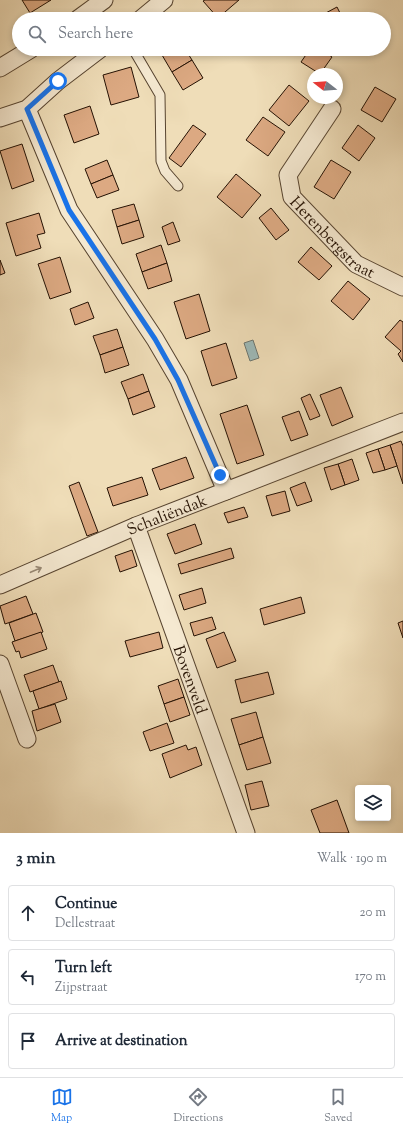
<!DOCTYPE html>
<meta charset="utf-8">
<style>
:root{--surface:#fff;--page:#f6f6f7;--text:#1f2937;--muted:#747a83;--line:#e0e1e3;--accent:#1a73e8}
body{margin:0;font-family:"Sorts Mill Goudy",serif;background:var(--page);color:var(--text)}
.controls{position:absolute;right:12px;bottom:12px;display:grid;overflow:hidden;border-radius:4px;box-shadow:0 2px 6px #0003}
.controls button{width:36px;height:36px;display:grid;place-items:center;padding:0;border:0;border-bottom:1px solid var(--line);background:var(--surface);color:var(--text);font:20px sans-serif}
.compass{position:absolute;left:307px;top:68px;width:36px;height:36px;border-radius:50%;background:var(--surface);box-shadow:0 2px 6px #0003;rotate:287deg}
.stop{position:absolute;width:12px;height:12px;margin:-9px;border:3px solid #1a73e8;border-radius:50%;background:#fff}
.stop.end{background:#1a73e8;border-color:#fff;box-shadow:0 1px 4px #0008}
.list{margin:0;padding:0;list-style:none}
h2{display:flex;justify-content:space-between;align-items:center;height:52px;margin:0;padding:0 16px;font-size:17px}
h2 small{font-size:13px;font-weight:400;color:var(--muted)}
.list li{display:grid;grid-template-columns:26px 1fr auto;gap:12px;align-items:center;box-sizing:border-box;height:56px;margin:0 8px 8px;padding:0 8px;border:1px solid var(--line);border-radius:4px}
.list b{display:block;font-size:15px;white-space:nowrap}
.list p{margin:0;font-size:13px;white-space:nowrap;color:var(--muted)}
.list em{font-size:13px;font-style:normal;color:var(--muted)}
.icon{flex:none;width:22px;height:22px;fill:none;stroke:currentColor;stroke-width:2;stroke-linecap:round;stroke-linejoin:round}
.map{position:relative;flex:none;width:403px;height:833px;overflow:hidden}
.search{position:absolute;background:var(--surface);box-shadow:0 2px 6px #0003;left:12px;right:12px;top:12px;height:44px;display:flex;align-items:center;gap:10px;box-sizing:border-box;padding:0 14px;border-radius:22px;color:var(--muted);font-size:15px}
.sheet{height:244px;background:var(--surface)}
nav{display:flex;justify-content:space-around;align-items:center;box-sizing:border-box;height:56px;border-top:1px solid var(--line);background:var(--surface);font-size:11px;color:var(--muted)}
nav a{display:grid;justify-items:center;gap:2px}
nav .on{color:var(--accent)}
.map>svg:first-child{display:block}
.water{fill:#9dbab9;stroke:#6d7670}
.building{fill:#dca982;stroke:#241103}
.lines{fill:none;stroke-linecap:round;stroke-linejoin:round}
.lane-casing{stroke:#574430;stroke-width:11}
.street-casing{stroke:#574430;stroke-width:19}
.lane{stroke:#f5e9d1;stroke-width:9}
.street{stroke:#f5e9d1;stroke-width:17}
.oneway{stroke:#978874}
.route{stroke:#1a73e8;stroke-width:5}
.labels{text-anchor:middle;stroke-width:3;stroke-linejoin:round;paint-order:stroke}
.street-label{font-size:16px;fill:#241103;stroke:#f5e9d1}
</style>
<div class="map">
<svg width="403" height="833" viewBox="0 0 403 833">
<rect width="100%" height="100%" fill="#efddb8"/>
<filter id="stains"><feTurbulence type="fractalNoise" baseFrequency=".005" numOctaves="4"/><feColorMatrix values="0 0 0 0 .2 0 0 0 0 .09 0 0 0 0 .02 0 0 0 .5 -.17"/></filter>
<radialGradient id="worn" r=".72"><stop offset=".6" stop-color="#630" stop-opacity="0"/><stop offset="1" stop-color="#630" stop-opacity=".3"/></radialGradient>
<polygon class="water" points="253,340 259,358 250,361 244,343"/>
<g class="building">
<polygon points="22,0 51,0 30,13"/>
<polygon points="205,0 239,0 218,18 203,1"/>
<polygon points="337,7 343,19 324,19 322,15"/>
<polygon points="171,49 185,49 192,60 172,72 162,55"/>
<polygon points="310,49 321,49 332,57 320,74 301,62"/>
<polygon points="192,60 203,78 183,90 172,72"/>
<polygon points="131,67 139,97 111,105 103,75"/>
<polygon points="289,85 309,101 289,126 269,110"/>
<polygon points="375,87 396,99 382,122 361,110"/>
<polygon points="90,106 99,134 74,143 64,115"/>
<polygon points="263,117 285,132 268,156 246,140"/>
<polygon points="193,125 206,134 181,167 169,158"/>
<polygon points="358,125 375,138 359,161 342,148"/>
<polygon points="22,144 34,181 12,189 0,151"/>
<polygon points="107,160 113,175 91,184 85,169"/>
<polygon points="331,160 351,172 334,199 314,187"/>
<polygon points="236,174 261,195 242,218 217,197"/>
<polygon points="113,175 119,190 97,198 91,184"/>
<polygon points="134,204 139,220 117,227 112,210"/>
<polygon points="271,208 289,230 276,240 259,218"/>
<polygon points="39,213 45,233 37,235 41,248 16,256 6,223"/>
<polygon points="139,220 144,237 122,244 117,227"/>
<polygon points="173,222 180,241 168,245 162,227"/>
<polygon points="161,245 167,263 142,272 136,254"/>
<polygon points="311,247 332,266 319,280 298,262"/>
<polygon points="60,257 71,292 50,299 38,264"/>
<polygon points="0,260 5,273 0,275"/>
<polygon points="167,263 172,281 148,289 142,272"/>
<polygon points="348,281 370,299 353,320 331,301"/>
<polygon points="199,294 210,331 186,339 174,302"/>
<polygon points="88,302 94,318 75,325 70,309"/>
<polygon points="400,320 403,322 403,362 398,354 401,351 385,337"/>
<polygon points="117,329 123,347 100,355 93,336"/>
<polygon points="226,343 237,378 212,386 201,351"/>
<polygon points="123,347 129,365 105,373 100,355"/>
<polygon points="143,374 149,391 128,399 121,382"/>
<polygon points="341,387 353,417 332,426 320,395"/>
<polygon points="149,391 155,407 133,415 128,399"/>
<polygon points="310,394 320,416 310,420 301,398"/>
<polygon points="247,405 264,455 237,464 220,414"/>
<polygon points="299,411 308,435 291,441 282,417"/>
<polygon points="401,441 403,446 403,484 390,445"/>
<polygon points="390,445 397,466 385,470 378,449"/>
<polygon points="378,449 385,470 373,473 366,453"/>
<polygon points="186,457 194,478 160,490 152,469"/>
<polygon points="352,459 359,480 345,485 338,464"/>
<polygon points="338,464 345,485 331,490 324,468"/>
<polygon points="142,477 148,495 113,506 107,488"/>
<polygon points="79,482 98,532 87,536 69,486"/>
<polygon points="305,482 312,501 297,506 290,488"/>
<polygon points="285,491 290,511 272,516 266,496"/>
<polygon points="244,507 248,517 228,523 224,513"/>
<polygon points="195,524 202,544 175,554 167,534"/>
<polygon points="231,548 234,558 181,574 178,564"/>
<polygon points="132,550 137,566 120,572 115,556"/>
<polygon points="202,588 206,603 184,610 179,595"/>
<polygon points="26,596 33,614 5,624 0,606"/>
<polygon points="301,597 305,613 264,625 260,609"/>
<polygon points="36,613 43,632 15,641 9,623"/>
<polygon points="212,617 216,629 194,636 190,623"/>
<polygon points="403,621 403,638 398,623"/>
<polygon points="41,632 47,649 21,658 19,651 16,652 12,642"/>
<polygon points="159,632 163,648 130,657 125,641"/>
<polygon points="224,632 236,661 217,668 206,639"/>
<polygon points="53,665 59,682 30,692 24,675"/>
<polygon points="268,672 274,694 241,703 235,680"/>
<polygon points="178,679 184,697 164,704 158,686"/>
<polygon points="61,681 67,699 39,709 33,691"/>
<polygon points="184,697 190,715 170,722 164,704"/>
<polygon points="55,704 61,722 37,731 32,711"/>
<polygon points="256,712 263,737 239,745 231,719"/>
<polygon points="167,723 174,743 150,751 143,732"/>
<polygon points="263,737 271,763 247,770 239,745"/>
<polygon points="186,745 188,750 196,747 202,765 170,778 162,754"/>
<polygon points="262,781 269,806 251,810 245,785"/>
<polygon points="337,800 349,833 320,833 311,810"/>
</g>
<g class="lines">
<g class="lane-casing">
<polyline id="lane" points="133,49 160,95 161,161 165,171 178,186"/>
</g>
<g class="street-casing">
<g id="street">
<polyline points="78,19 104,0"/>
<polyline points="141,19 164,0"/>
<polyline points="0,68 31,49"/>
<polyline points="27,109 69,210 155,339 179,380 226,491"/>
<path id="s1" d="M 332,109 L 288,175 L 292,197 L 356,264 L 403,287"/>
<polyline points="0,118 27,109 58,81 100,49"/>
<path id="s2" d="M 136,526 L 246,833"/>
<path id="s3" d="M 0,585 L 136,526 L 403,422"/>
<polyline points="0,664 27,739"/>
</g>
</g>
<use href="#lane" class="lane"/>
<use href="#street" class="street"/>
</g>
<defs><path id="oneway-shaft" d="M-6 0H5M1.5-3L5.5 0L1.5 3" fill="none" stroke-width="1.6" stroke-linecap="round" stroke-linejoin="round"/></defs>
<use class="oneway" href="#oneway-shaft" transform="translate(36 570) rotate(-23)"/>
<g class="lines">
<polyline class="route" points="58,81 27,109 69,210 155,339 178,380 220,475"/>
</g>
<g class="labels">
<g class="street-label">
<text dy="6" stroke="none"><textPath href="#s1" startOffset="159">Herenbergstraat</textPath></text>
<text dy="6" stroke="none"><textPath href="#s3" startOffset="181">Schaliëndak</textPath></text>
<text dy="6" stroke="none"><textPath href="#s2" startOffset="163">Bovenveld</textPath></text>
</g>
</g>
<rect width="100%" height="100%" filter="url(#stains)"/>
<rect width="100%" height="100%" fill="url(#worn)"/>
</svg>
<div class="controls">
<button><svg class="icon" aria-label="layers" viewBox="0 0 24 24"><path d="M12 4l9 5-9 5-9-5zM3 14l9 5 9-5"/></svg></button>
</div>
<svg class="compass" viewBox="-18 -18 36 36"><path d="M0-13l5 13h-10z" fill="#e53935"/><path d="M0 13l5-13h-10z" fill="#747a83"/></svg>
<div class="stop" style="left:58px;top:81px"></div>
<div class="stop end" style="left:220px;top:475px"></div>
<div class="search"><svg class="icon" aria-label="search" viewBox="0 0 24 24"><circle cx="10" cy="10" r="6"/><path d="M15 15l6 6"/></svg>Search here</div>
</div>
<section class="sheet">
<h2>3 min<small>Walk · 190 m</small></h2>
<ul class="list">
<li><svg class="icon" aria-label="ahead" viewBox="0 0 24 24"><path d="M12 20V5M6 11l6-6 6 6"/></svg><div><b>Continue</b><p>Dellestraat</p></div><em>20 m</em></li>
<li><svg class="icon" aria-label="left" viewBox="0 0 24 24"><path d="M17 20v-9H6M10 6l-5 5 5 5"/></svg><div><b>Turn left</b><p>Zijpstraat</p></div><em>170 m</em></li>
<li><svg class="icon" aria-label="arrive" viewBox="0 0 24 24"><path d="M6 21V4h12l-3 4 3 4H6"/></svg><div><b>Arrive at destination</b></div></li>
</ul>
</section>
<nav>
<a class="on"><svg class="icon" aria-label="map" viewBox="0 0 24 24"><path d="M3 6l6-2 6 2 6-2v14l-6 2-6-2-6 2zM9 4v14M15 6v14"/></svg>Map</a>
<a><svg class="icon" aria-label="directions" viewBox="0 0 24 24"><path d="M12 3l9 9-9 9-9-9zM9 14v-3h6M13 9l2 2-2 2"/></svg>Directions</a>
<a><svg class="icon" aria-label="saved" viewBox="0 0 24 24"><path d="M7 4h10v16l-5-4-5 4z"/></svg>Saved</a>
</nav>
